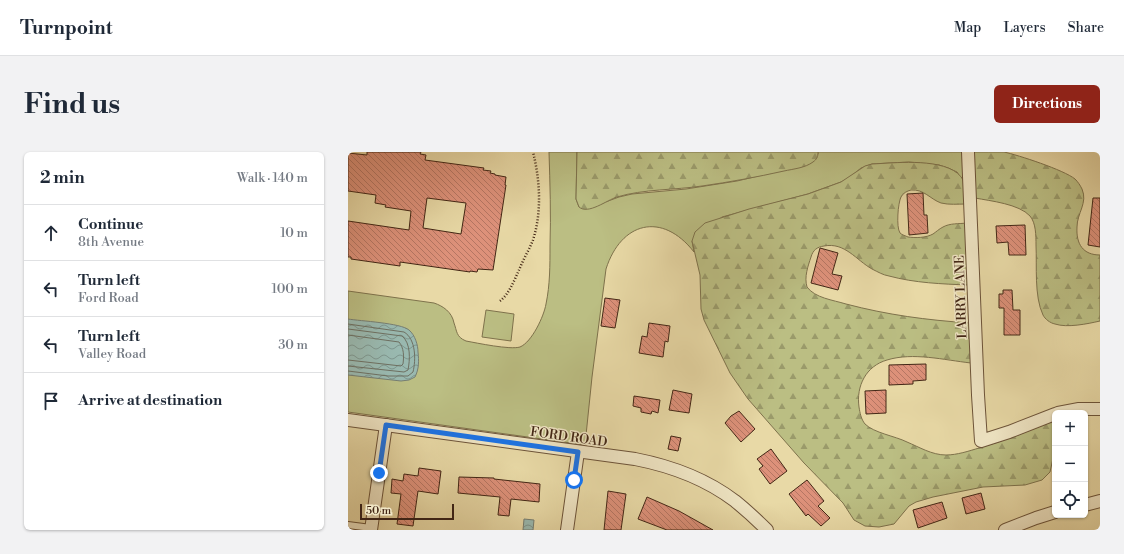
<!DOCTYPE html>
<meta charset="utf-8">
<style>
:root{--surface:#fff;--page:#f2f2f3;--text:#1f2937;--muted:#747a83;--line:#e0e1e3;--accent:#8f2418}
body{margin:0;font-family:"Libre Bodoni",serif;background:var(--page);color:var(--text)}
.controls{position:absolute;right:12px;bottom:12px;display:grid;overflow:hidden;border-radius:6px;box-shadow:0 1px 3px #0004}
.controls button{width:36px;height:36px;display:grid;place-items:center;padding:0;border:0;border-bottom:1px solid var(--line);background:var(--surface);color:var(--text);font:20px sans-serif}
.scale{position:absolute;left:12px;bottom:10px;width:94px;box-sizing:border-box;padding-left:4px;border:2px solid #422615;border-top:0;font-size:11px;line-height:14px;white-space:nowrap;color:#422615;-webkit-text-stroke:3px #f0e6c5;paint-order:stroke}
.stop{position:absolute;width:12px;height:12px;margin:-9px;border:3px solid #1a73e8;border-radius:50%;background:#fff}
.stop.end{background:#1a73e8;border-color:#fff;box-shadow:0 1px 4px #0008}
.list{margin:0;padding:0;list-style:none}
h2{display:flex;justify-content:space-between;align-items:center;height:52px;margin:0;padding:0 16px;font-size:17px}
h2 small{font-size:13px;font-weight:400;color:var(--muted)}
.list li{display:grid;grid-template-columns:26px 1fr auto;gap:12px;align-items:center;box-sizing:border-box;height:56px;padding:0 16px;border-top:1px solid var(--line)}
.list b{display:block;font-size:15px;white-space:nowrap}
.list p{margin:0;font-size:13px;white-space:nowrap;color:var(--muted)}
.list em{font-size:13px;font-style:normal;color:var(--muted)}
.icon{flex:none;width:22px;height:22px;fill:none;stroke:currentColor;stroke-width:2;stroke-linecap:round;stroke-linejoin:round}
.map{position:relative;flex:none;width:752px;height:378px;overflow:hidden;border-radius:6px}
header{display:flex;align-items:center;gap:24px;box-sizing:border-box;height:56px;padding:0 20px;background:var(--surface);border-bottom:1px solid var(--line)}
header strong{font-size:19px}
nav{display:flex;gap:22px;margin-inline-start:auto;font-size:14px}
.intro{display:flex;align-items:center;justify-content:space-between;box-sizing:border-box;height:96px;padding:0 24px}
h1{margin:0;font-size:28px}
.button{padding:10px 18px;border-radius:6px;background:var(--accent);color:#fff;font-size:14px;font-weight:700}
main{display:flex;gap:24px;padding:0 24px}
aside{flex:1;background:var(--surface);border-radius:6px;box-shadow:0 1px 3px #0004}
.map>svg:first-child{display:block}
.green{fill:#bbbe83;stroke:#7e724c}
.forest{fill:url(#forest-firs);stroke:#7e724c}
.water{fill:url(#water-waves);stroke:#767e72}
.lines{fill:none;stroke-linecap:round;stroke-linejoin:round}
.shore{stroke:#6e7062;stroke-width:1}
.building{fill:url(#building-back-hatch);stroke:#422615;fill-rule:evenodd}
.lane-casing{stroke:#6c5339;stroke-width:8}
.street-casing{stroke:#6c5339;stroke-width:14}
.path{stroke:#422615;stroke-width:2.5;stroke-dasharray:1 2;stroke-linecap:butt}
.lane{stroke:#f0e6c5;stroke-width:6}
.street{stroke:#f0e6c5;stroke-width:12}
.route{stroke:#1a73e8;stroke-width:5}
.labels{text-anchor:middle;stroke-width:3;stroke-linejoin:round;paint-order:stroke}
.street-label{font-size:13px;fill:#422615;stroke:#f0e6c5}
</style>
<header>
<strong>Turnpoint</strong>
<nav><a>Map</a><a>Layers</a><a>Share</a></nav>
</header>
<div class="intro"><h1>Find us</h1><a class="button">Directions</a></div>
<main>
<aside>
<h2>2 min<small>Walk · 140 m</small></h2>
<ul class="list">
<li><svg class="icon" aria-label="ahead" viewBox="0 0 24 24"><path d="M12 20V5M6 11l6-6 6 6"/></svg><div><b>Continue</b><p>8th Avenue</p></div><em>10 m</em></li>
<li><svg class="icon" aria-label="left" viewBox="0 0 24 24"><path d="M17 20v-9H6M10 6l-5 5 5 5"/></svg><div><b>Turn left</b><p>Ford Road</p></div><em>100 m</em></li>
<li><svg class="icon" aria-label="left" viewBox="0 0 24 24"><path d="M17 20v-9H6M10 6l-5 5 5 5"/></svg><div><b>Turn left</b><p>Valley Road</p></div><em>30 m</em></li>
<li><svg class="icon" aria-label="arrive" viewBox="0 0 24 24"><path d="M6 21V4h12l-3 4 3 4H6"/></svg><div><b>Arrive at destination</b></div></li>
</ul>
</aside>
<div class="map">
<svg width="752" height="378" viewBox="0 0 752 378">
<defs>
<pattern id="forest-firs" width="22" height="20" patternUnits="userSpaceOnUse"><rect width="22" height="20" fill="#bbbe83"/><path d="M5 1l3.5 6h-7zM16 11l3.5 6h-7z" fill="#9a9a6a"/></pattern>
<pattern id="water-waves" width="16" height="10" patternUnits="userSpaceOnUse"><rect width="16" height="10" fill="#99b9b0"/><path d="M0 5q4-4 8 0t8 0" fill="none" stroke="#7e968e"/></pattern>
<pattern id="building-back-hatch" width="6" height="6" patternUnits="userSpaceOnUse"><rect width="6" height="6" fill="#dd917a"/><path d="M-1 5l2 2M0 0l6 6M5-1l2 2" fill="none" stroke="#b57663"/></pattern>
</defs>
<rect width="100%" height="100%" fill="#e8d9a6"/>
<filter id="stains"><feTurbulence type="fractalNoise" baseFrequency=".005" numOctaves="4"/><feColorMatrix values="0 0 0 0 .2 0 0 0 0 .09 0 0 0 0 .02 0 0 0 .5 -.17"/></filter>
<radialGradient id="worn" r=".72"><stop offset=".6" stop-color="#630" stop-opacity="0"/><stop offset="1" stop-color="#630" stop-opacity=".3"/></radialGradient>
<g class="green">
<path d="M 201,0 L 229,0 L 228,47 L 231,55 L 252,52 L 271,45 L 284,42 L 338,37 L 389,29 L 461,12 L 470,2 L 470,0 L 616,0 L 617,33 L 609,20 L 600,16 L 591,13 L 561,10 L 524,12 L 513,16 L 501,26 L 493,30 L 460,42 L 374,65 L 344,89 L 346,100 C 314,59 273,70 258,117 L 244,225 L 237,293 L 0,260 L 0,139 L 86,151 C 95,154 104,160 106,171 C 109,179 108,185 118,189 C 129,191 162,198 172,195 C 184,190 196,164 198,152 C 202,133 202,113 202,94 C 203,63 202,32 201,0 Z"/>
<polygon points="138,158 166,162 163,189 134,185"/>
</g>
<g class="forest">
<path d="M 229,0 L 470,0 C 470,5 469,7 465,10 C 457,16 445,17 436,19 C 409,25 382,30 354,34 C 328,38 295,37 269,45 C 259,48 240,63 231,55 L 228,47 Z"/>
<path d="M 625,0 C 635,0 646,0 656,0 C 670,3 716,18 727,27 C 730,30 732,33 734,37 C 740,51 729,61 729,75 C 728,92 735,103 752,103 L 752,169 C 739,172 719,176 707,172 C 702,171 697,167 695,163 C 686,144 689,114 688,93 C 688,84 688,71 682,64 C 671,52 643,49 627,46 Z"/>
<path d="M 541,11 C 561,10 611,7 617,33 C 618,39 618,46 618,52 C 610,52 601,53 593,51 C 582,47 576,37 563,38 C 559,39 555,41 553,45 C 550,51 548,75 552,81 C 554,83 558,84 560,85 C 567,86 578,86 585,82 C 588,80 591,77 595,75 C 602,71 611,72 619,71 L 621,133 C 594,132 567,131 541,124 C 535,123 530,120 524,117 C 508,108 497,90 476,94 C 469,95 465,98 463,105 C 460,114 456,125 459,135 C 467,146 485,148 498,152 C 540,163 578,168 622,171 L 623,211 C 596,208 565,200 539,208 C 518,214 508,234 511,255 C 512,261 513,267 517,272 C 526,281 547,284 559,290 C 571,295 584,303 598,303 C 609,303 621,299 631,296 C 656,289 680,279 705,269 L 706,302 L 702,320 L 694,328 L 677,333 L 635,335 L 585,345 L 568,350 L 561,354 L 546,372 L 531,375 L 517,374 L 506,368 L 495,351 L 456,311 L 400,247 L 382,221 L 356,168 L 353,157 L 352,123 L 344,89 L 347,80 L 357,71 L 401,57 L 460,42 L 493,30 L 517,14 L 524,12 Z"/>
</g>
<g class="water">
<path d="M 0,167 C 12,169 53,171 61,178 C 67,183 70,193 70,200 C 71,209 71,217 67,225 L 61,228 L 53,229 L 0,223 Z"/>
<polygon points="176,367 186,368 185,378 175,378"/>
</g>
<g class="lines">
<g class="shore">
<path d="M 0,172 L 56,180 C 68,187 68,208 65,220 L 60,224 L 40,224 L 0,219"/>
<path d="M 0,177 L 54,184 C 63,191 62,208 60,218 L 56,220 L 0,214"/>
<path d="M 0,183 L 51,190 C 56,196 56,204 55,212 L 53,214 L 0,208"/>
</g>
</g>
<g class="building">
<path d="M 19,0 L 73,0 L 72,2 L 78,3 L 77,8 L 136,16 L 135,18 L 143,19 L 142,21 L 147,22 L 147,23 L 158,25 L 157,33 L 158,33 L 145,118 L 130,117 L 129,120 L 122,119 L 122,120 L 52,110 L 52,114 L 3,107 L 3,105 L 0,105 L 0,69 L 61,78 L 63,59 L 37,55 L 38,53 L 27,51 L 28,43 L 0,39 L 0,1 L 19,3 ZM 79,46 L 118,51 L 113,82 L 75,76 Z"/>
<polygon points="575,41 576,63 579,63 580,81 561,83 559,42"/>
<polygon points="745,46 752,46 752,95 740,93"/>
<polygon points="677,73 678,103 661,103 660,90 649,91 648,74"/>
<polygon points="472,96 490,101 484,122 494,124 490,138 463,131"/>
<polygon points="655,138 664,138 665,158 672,158 672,183 656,183 656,156 651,156 651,142 655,142"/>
<polygon points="257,146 272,148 267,176 253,174"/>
<polygon points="301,171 322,174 320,190 317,189 315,205 291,201 294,184 299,185"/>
<polygon points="578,212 578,228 565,229 565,232 541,233 541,213"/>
<polygon points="325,238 344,242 341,261 321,258"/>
<polygon points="538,238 538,261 518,262 517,239"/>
<polygon points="286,244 312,248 310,261 304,259 303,262 293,260 293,256 285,254"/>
<polygon points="391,259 407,277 393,290 377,271 383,264"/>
<polygon points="323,284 333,286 330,299 320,297"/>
<polygon points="423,297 439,319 422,332 411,317 415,314 409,307"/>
<polygon points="71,316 93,319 90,342 70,339 65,374 49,372 53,342 43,341 44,327 55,329 56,322 70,324"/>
<polygon points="111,325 146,326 146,327 192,332 191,350 163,347 161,364 150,363 152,345 110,341"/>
<polygon points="459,328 476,349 470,354 482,366 473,374 460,362 458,364 441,342"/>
<polygon points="260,339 278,342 273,378 256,378"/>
<polygon points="633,341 637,357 618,362 614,346"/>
<polygon points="299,345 331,359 365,378 319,378 290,367"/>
<polygon points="594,350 599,366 570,376 565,358"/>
</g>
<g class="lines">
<g class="lane-casing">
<polyline id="lane" points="0,373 23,376"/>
</g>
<g class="street-casing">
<g id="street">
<polyline points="620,0 630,243 633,289 661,280 707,262"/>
<polyline points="710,261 731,257 752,257"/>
<path d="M 0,268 L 287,307 C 323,314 358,327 387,349 C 398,358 409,368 419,378"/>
<polyline points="737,353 752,349"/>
<polyline points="23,378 38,273"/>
<polyline points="219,378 230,300"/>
<polyline points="657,378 688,366 707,360"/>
</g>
</g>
<path class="path" d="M 152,149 C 161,142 166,129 171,118 C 175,108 181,98 185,88 C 194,60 192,28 185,0"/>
<use href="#lane" class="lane"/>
<use href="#street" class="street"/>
</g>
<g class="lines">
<polyline class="route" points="31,321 38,273 230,300 226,328"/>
</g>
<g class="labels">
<g class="street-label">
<text transform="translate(612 145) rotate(-92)" y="5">LARRY LANE</text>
<text transform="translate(221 284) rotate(8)" y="5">FORD ROAD</text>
</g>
</g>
<rect width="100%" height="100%" filter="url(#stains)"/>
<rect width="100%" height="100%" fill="url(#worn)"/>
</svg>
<div class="controls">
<button>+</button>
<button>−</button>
<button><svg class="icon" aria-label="locate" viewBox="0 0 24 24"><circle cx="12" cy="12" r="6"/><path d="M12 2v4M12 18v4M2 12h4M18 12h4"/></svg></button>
</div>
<div class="scale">50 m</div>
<div class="stop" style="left:226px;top:328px"></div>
<div class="stop end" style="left:31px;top:321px"></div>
</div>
</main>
